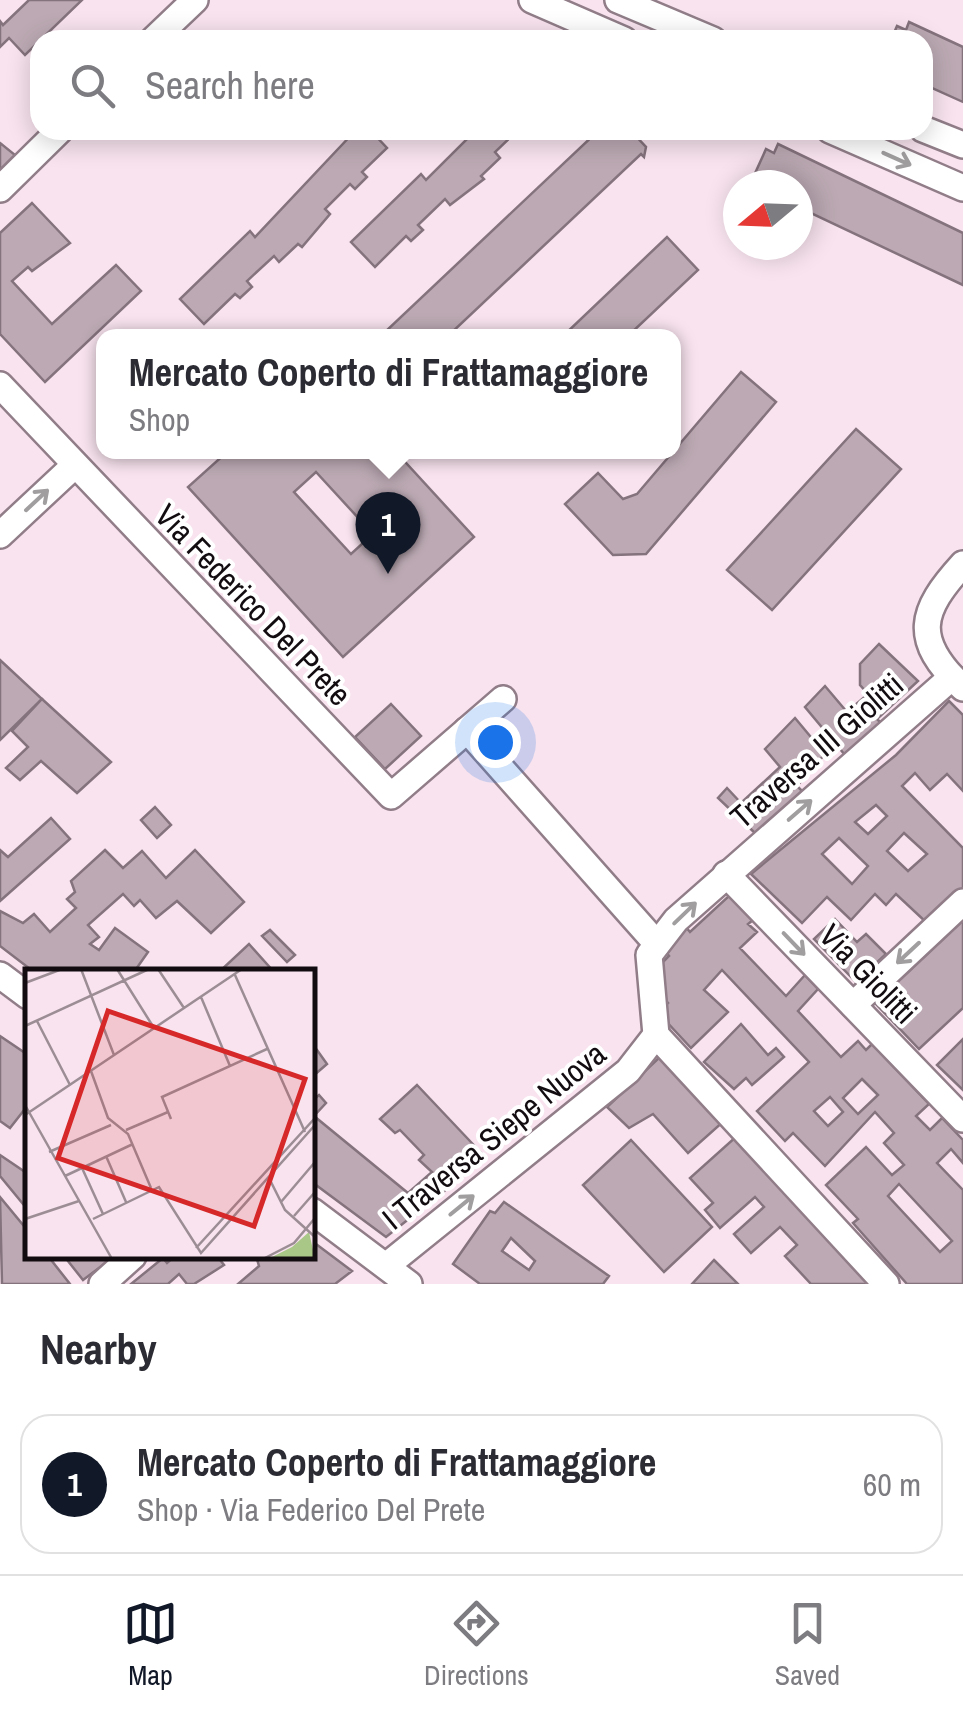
<!DOCTYPE html>
<meta charset="utf-8">
<style>
:root{--surface:#fff;--page:#f7f7f7;--text:#2b2b33;--muted:#7c7c81;--line:#e1e1e2;--accent:#111827}
body{margin:0;font-family:"Archivo Narrow",sans-serif;background:var(--page);color:var(--text)}
.compass{position:absolute;left:723px;top:170px;width:90px;height:90px;border-radius:50%;background:var(--surface);box-shadow:0 5px 25px #0003;rotate:251deg}
.you{position:absolute;left:495px;top:742px;width:35px;height:35px;margin:-25px;border:8px solid #fff;border-radius:50%;background:#1a73e8;box-shadow:0 0 0 15px #1a73e833}
.badge{display:grid;place-items:center;width:65px;height:65px;border-radius:50%;background:var(--accent);color:#fff;font-size:32px;font-weight:700}
.pin{position:absolute;translate:-50% -82px;filter:drop-shadow(0 2px 5px #0008)}
.pin::after{content:'';position:absolute;top:52px;width:35px;height:30px;background:inherit;clip-path:polygon(0 0,100% 0,50% 100%)}
.popup{position:absolute;left:96px;top:329px;width:585px;height:130px;box-sizing:border-box;display:grid;place-content:center;border-radius:20px;background:var(--surface);filter:drop-shadow(0 2px 8px #0005);font-size:32px;white-space:nowrap;color:var(--muted)}
.popup b{font-size:38px;color:var(--text)}
.popup::after{content:'';position:absolute;left:50%;top:100%;margin-left:-20px;border:20px solid transparent;border-top-color:var(--surface)}
.list{margin:0;padding:0;list-style:none}
h2{display:flex;justify-content:space-between;align-items:center;height:130px;margin:0;padding:0 40px;font-size:42px}
h2 small{font-size:32px;font-weight:400;color:var(--muted)}
.list li{display:grid;grid-template-columns:65px 1fr auto;gap:30px;align-items:center;box-sizing:border-box;height:140px;margin:0 20px 20px;padding:0 20px;border:2px solid var(--line);border-radius:30px}
.list b{display:block;font-size:38px;white-space:nowrap}
.list p{margin:0;font-size:32px;white-space:nowrap;color:var(--muted)}
.list em{font-size:32px;font-style:normal;color:var(--muted)}
.icon{flex:none;width:55px;height:55px;fill:none;stroke:currentColor;stroke-width:2;stroke-linecap:round;stroke-linejoin:round}
.map{position:relative;flex:none;width:963px;height:1284px;overflow:hidden}
.search{position:absolute;background:var(--surface);box-shadow:0 5px 25px #0003;left:30px;right:30px;top:30px;height:110px;display:flex;align-items:center;gap:25px;box-sizing:border-box;padding:0 35px;border-radius:30px;color:var(--muted);font-size:38px}
.sheet{height:290px;background:var(--surface)}
nav{display:flex;justify-content:space-around;align-items:center;box-sizing:border-box;height:140px;border-top:2px solid var(--line);background:var(--surface);font-size:28px;color:var(--muted)}
nav a{display:grid;justify-items:center;gap:5px}
nav .on{color:var(--accent)}
.map>svg:first-child{display:block}
.building{fill:#bca9b3;stroke:#84727c;stroke-width:2.5;fill-rule:evenodd}
.lines{fill:none;stroke-linecap:round;stroke-linejoin:round}
.minor-casing{stroke:#907d88;stroke-width:30}
.minor{stroke:#fff;stroke-width:25}
.oneway{stroke:#a09e9f}
.labels{text-anchor:middle;stroke-width:8;stroke-linejoin:round;paint-order:stroke}
.street-label{font-size:32px;fill:#120c10;stroke:#fff}
.inset-road{fill:none;stroke:#9c8d95;stroke-width:2.5}
.view{fill:#d62828;fill-opacity:0.15;stroke:#d62828;stroke-width:5}
.inset-edge{fill:none;stroke:#120c10;stroke-width:5}
</style>
<div class="map">
<svg width="963" height="1284" viewBox="0 0 963 1284">
<rect width="100%" height="100%" fill="#f8e3ee"/>
<g class="building">
<polygon points="29,0 82,0 25,55 9,38 0,47 0,21 3,25"/>
<polygon points="909,22 963,47 963,102 923,84 923,40 891,40 897,26 906,30"/>
<polygon points="356,130 370,130 387,148 362,172 367,177 355,189 350,184 325,209 330,214 302,247 298,244 279,262 274,256 247,281 252,287 240,298 235,294 204,324 180,299 250,231 255,237"/>
<polygon points="518,130 495,152 500,158 481,176 484,179 450,205 445,199 418,225 423,230 411,241 406,236 375,267 351,242 421,174 426,180 476,130"/>
<polygon points="599,130 630,130 646,147 644,157 641,154 448,336 389,336 385,332"/>
<polygon points="0,143 15,155 0,170"/>
<polygon points="778,144 963,233 963,285 798,207 798,185 755,185 752,180 766,149 774,153"/>
<polygon points="32,203 70,243 32,271 28,267 12,281 52,324 116,265 141,291 45,382 0,334 0,233"/>
<polygon points="667,237 698,270 628,336 563,336"/>
<polygon points="741,372 776,402 646,554 613,555 565,504 598,473 623,499 637,494"/>
<polygon points="856,429 901,469 772,610 727,570"/>
<path d="M 227,452 L 396,452 L 474,537 L 343,657 L 188,487 ZM 316,472 L 373,534 L 351,554 L 294,492 Z"/>
<polygon points="879,644 918,681 877,719 882,724 845,755 805,707 825,686 847,712 868,694 860,685 860,664"/>
<polygon points="0,660 42,699 0,740"/>
<polygon points="42,699 111,762 77,793 41,761 20,780 6,768 28,747 12,731"/>
<path d="M 949,701 L 963,715 L 963,791 L 947,774 L 930,790 L 915,773 L 902,786 L 963,848 L 963,890 L 928,924 L 896,894 L 886,905 L 875,894 L 851,920 L 827,897 L 802,923 L 751,874 L 896,755 ZM 876,805 L 887,816 L 868,834 L 855,822 ZM 904,833 L 927,854 L 908,871 L 887,851 ZM 839,838 L 868,866 L 852,884 L 822,854 Z"/>
<polygon points="391,704 421,736 385,769 355,737"/>
<polygon points="795,718 825,754 797,786 804,793 756,834 718,798 727,788 741,803 780,767 765,749"/>
<polygon points="155,807 171,825 157,838 141,820"/>
<polygon points="51,818 70,839 0,901 0,850 8,857"/>
<polygon points="105,850 123,868 142,851 166,878 195,850 244,902 211,933 177,901 156,918 140,900 134,906 123,894 88,925 99,937 90,944 99,950 115,928 148,952 134,972 34,972 0,946 0,911 23,923 34,914 50,932 76,908 67,899 75,892 71,881"/>
<path d="M 730,895 L 753,920 L 748,924 L 757,932 L 740,948 L 786,996 L 805,975 L 818,989 L 798,1011 L 841,1057 L 858,1041 L 866,1050 L 872,1044 L 929,1104 L 916,1116 L 930,1130 L 942,1118 L 963,1140 L 963,1163 L 951,1149 L 937,1163 L 963,1190 L 963,1284 L 907,1284 L 853,1223 L 858,1219 L 826,1185 L 866,1147 L 892,1175 L 904,1165 L 884,1143 L 894,1133 L 875,1112 L 825,1166 L 793,1133 L 785,1141 L 757,1111 L 809,1062 L 722,970 L 704,990 L 728,1012 L 691,1048 L 664,1019 L 667,1016 L 661,1010 L 668,1003 L 659,993 L 660,965 L 669,956 L 665,951 L 685,926 L 690,932 ZM 862,1079 L 878,1095 L 858,1114 L 843,1098 ZM 830,1097 L 843,1112 L 828,1126 L 814,1111 ZM 899,1184 L 952,1241 L 940,1252 L 888,1196 Z"/>
<polygon points="835,919 857,942 866,934 886,954 856,982 814,939"/>
<polygon points="963,920 963,1008 919,1049 875,1003"/>
<polygon points="270,930 295,955 287,962 262,936"/>
<polygon points="249,944 274,972 219,972"/>
<polygon points="741,1024 768,1055 776,1048 784,1057 752,1085 746,1078 734,1089 704,1062"/>
<polygon points="0,1036 28,1055 28,1105 10,1128 0,1121"/>
<polygon points="963,1039 963,1090 937,1065"/>
<polygon points="317,1050 327,1064 312,1077 312,1054"/>
<polygon points="662,1055 724,1121 688,1153 653,1114 629,1128 607,1107"/>
<polygon points="417,1085 486,1158 386,1237 312,1182 312,1101 319,1095 326,1103 314,1116 408,1193 432,1172 419,1160 424,1155 400,1130 395,1133 380,1119"/>
<polygon points="738,1135 872,1284 811,1284 785,1256 797,1245 780,1227 751,1253 734,1234 764,1207 755,1197 720,1228 705,1210 713,1203 690,1178"/>
<polygon points="631,1140 712,1227 664,1272 583,1185"/>
<polygon points="0,1155 28,1174 28,1210 0,1176"/>
<polygon points="0,1197 28,1231 28,1256 48,1256 70,1284 2,1284"/>
<path d="M 504,1202 L 609,1276 L 603,1284 L 480,1284 L 453,1264 L 490,1211 L 495,1213 ZM 511,1238 L 535,1261 L 529,1270 L 502,1251 Z"/>
<polygon points="312,1241 352,1271 335,1284 238,1284 259,1266 256,1256 312,1256"/>
<polygon points="64,1256 115,1256 83,1280"/>
<polygon points="175,1256 217,1256 224,1265 194,1284 187,1284 179,1274 168,1284 131,1284 163,1258 167,1263"/>
<polygon points="714,1260 738,1284 692,1284"/>
</g>
<g class="lines">
<g class="minor-casing">
<g id="minor">
<polyline points="532,0 624,40"/>
<polyline points="618,0 713,40"/>
<polyline points="153,40 195,0"/>
<polyline points="923,129 963,145"/>
<polyline points="830,130 963,188"/>
<polyline points="0,189 60,130"/>
<polyline points="0,385 391,796 503,699"/>
<polyline points="0,535 75,465"/>
<path d="M 963,564 C 920,611 911,639 963,688"/>
<polyline points="467,730 657,944"/>
<polyline points="726,874 963,1119"/>
<polyline points="0,975 28,996"/>
<polyline points="853,1005 963,902"/>
<polyline points="656,1035 886,1284"/>
<polyline points="312,1211 409,1284"/>
<polyline points="386,1266 628,1071 656,1035 649,955 676,920 952,677"/>
<polyline points="102,1284 133,1256"/>
</g>
</g>
<use href="#minor" class="minor"/>
</g>
<defs><path id="oneway-shaft" d="M-6 0H5M1.5-3L5.5 0L1.5 3" fill="none" stroke-width="1.6" stroke-linecap="round" stroke-linejoin="round" transform="scale(2.5)"/></defs>
<g class="oneway">
<use href="#oneway-shaft" transform="translate(897 159) rotate(24)"/>
<use href="#oneway-shaft" transform="translate(37 500) rotate(-43)"/>
<use href="#oneway-shaft" transform="translate(800 810) rotate(-41)"/>
<use href="#oneway-shaft" transform="translate(685 913) rotate(-44)"/>
<use href="#oneway-shaft" transform="translate(794 944) rotate(46)"/>
<use href="#oneway-shaft" transform="translate(908 953) rotate(137)"/>
<use href="#oneway-shaft" transform="translate(462 1205) rotate(-39)"/>
</g>
<g class="labels">
<g class="street-label">
<text transform="translate(253 605) rotate(46)" y="11">Via Federico Del Prete</text>
<text transform="translate(817 751) rotate(-41)" y="11">Traversa III Giolitti</text>
<text transform="translate(868 974) rotate(46)" y="11">Via Giolitti</text>
<text transform="translate(494 1136) rotate(-39)" y="11">I Traversa Siepe Nuova</text>
</g>
</g>
<g transform="translate(25 969)">
<rect width="290" height="290" fill="#f8e3ee"/>
<path d="M 284,263 L 290,290 L 243,290 L 267,278 Z" fill="#a9c786"/>
<path class="inset-road" d="M 56,0 L 89,86M 92,0 L 129,59M 133,0 L 159,39M 210,6 L 280,163M 0,14 L 37,0M 176,28 L 205,97M 12,52 L 45,116M 0,57 L 124,0M 66,102 L 83,149 L 103,165 L 126,219M 0,136 L 87,290M 0,146 L 217,0M 146,150 L 137,128 L 242,80M 101,161 L 143,143M 24,183 L 86,156M 81,187 L 101,233M 57,199 L 78,245M 40,207 L 108,175M 244,209 L 260,241 L 290,268M 256,233 L 290,193M 269,247 L 290,223M 0,250 L 54,232M 68,250 L 134,218 L 176,284 L 290,156M 171,279 L 290,149M 238,290 L 269,274 L 290,249"/>
<path class="view" d="M 83,42 L 280,110 L 229,257 L 33,189 Z"/>
<rect width="290" height="290" class="inset-edge"/>
</g>
</svg>
<svg class="compass" viewBox="-18 -18 36 36"><path d="M0-13l5 13h-10z" fill="#e53935"/><path d="M0 13l5-13h-10z" fill="#7c7c81"/></svg>
<div class="you"></div>
<div class="pin badge" style="left:388px;top:574px">1</div>
<div class="popup"><b>Mercato Coperto di Frattamaggiore</b>Shop</div>
<div class="search"><svg class="icon" aria-label="search" viewBox="0 0 24 24"><circle cx="10" cy="10" r="6"/><path d="M15 15l6 6"/></svg>Search here</div>
</div>
<section class="sheet">
<h2>Nearby<small></small></h2>
<ul class="list">
<li><span class="badge">1</span><div><b>Mercato Coperto di Frattamaggiore</b><p>Shop · Via Federico Del Prete</p></div><em>60 m</em></li>
</ul>
</section>
<nav>
<a class="on"><svg class="icon" aria-label="map" viewBox="0 0 24 24"><path d="M3 6l6-2 6 2 6-2v14l-6 2-6-2-6 2zM9 4v14M15 6v14"/></svg>Map</a>
<a><svg class="icon" aria-label="directions" viewBox="0 0 24 24"><path d="M12 3l9 9-9 9-9-9zM9 14v-3h6M13 9l2 2-2 2"/></svg>Directions</a>
<a><svg class="icon" aria-label="saved" viewBox="0 0 24 24"><path d="M7 4h10v16l-5-4-5 4z"/></svg>Saved</a>
</nav>
